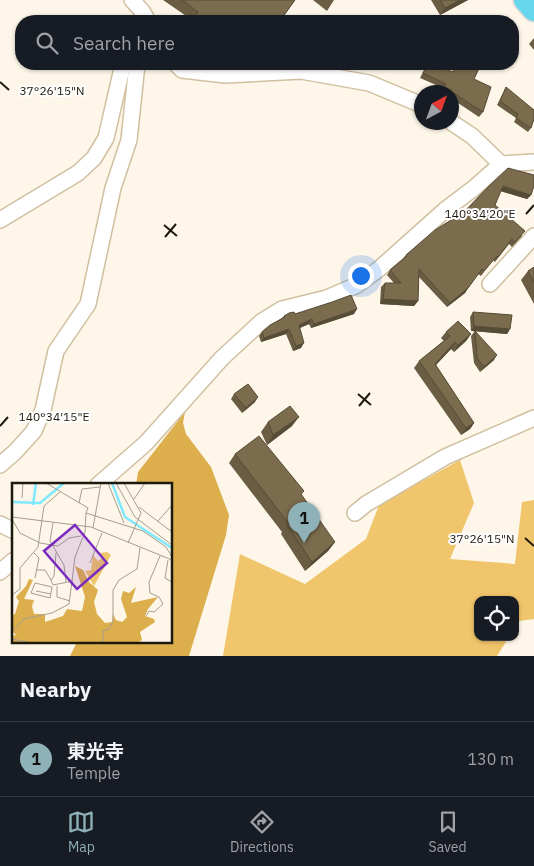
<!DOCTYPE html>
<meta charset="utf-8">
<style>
:root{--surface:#171b24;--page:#20242c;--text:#f1f3f6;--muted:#9ea1a6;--line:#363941;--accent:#8fb2b9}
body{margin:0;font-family:"IBM Plex Sans","Noto Sans JP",sans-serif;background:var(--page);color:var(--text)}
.controls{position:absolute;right:15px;bottom:15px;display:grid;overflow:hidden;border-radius:10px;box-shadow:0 1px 4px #0004}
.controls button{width:45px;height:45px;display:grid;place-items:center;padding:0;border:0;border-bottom:1px solid var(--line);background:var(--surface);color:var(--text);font:25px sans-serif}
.compass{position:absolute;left:414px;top:85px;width:45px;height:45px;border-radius:50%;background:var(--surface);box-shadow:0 1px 4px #0004;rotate:41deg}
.you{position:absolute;left:360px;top:275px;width:18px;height:18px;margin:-12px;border:4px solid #fff;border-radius:50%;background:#1a73e8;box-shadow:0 0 0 8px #1a73e833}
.badge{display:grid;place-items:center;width:32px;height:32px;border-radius:50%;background:var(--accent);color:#111;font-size:16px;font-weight:700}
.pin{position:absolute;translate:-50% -41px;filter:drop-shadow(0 1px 2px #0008)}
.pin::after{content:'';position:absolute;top:26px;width:18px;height:15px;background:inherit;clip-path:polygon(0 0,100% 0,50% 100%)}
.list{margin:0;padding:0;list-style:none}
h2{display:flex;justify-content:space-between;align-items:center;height:65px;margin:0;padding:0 20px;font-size:21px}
h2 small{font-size:16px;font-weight:400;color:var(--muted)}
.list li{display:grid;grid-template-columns:32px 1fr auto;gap:15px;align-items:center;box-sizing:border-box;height:75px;padding:0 20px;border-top:1px solid var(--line)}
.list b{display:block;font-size:19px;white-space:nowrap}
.list p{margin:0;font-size:16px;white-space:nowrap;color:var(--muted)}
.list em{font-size:16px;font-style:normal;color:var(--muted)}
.icon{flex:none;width:28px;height:28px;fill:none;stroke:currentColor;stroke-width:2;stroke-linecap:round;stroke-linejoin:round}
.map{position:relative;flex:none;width:534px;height:656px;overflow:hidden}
.search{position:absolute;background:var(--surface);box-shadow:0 1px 4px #0004;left:15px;right:15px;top:15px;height:55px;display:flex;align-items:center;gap:12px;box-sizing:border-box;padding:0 18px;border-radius:20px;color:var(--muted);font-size:19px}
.sheet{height:140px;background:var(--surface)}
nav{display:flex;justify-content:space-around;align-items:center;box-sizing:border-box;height:70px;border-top:1px solid var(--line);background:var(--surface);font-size:14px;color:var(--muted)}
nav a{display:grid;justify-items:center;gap:2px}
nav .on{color:var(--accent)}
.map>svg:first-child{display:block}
.green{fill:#f0c56b}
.forest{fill:#ddaf4c}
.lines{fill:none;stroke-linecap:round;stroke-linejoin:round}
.minor-casing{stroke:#d0c0a0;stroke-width:18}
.highway-casing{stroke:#d6d6d3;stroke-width:25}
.minor{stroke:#fff;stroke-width:15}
.highway{stroke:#66d7ed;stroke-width:22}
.wall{fill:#6a5d43}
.shaded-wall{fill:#564c37}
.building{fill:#7b6c4e;stroke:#564c37}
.ticks{fill:none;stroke:#1e190d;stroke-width:2}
.inset-river{fill:none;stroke:#7fe9fe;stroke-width:2.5}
.inset-road{fill:none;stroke:#a49e91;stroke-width:1}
.view{fill:#7b2cbf;fill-opacity:0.15;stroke:#7b2cbf;stroke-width:2.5}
.inset-edge{fill:none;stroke:#1e190d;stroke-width:2.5}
.ticks-label{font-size:12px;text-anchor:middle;fill:#1e190d;stroke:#fff;stroke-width:4;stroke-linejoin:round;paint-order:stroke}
</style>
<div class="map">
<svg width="534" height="656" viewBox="0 0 534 656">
<rect width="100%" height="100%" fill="#fdf6e9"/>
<polygon class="green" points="460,460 474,503 450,559 515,564 522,502 534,500 534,619 519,621 515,626 515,600 478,600 478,637 509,637 497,656 223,656 240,554 305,584 366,539 379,505"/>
<polygon class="forest" points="185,412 183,423 186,434 211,467 229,515 226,535 189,656 70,656 77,642 171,642 171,485 136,485 138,472"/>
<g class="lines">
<g class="minor-casing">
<g id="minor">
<polyline points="132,0 142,11 148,21"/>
<polyline points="176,64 182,70 225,75 301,71 369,83 422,105"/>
<polyline points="451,122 472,136 501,164"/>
<polyline points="0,220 78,173 94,158 106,138 123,64"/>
<polyline points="490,284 534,236"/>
<polyline points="0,465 15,452 34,431 43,410 56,351 88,304 113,188 129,140 137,64"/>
<polyline points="98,485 146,443 222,358 261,322 282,309 327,298 357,285 379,269 445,210 474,188 501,164 534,162"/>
<polyline points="355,513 366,504 445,457 534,418"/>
<polyline points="0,524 14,531"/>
<polyline points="0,572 14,560"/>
</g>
</g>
<g class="highway-casing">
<polyline id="highway" points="525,0 534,10"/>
</g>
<use href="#minor" class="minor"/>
<use href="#highway" class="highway"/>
</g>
<g class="wall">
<polygon points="163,0 295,0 280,21 192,21 192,20"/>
<polygon points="313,0 334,0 327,11"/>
<polygon points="431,0 468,0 440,15"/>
<polygon points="534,38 534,50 529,44"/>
<polygon points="398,64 415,64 411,70"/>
<polygon points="427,64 433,64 452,72 457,64 481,64 474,79 483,112 479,117 452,99 452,92 441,92 443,88 420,78"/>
<polygon points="506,87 531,128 528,132 514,122 516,118 497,105"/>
<polygon points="489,186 531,195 527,199 501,191 495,205 522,236 512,247 509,244 495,262 493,260 481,276 478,274 465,293 447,307 419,277 418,301 414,306 380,304 381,287 385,283 394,283 387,275 390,270 403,259 406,255 464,212"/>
<polygon points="534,267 534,304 521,280 528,271"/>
<polygon points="473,312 510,329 507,334 475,331 494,360 480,372 474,363 471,336 475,331 471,331 470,317"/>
<polygon points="295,314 354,314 311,328 309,324 300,328 301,348 293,351 286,334 261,342 259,336 262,332 282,318 284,316"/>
<polygon points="446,332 471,334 466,341 454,352 451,349 436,365 474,423 470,429 461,435 414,368 419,361 444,341 441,338"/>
<polygon points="234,394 255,402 242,413 231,399"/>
<polygon points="268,422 292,426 267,445 261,432"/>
<polygon points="235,454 335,542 328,551 305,571 281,534 282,532 229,463"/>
</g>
<g class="shaded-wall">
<polygon points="460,0 468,0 440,15 445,8"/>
<polygon points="503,186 531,195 527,199 500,191"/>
<polygon points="468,288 465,293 447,307 450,303"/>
<polygon points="383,299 418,301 414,306 380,304"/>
<polygon points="357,309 354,314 311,328 314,324"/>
<polygon points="312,319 309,324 295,330 299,325"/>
<polygon points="474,326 510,329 507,334 471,331"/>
<polygon points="289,329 286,334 261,342 264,338"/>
<polygon points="471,334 466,341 454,352 458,345"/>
<polygon points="455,342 451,349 430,371 435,364"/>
<polygon points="304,343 301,348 293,351 296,346"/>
<polygon points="497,355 494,360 480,372 484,367"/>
<polygon points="258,397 255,402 242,413 246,408"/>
<polygon points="299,417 292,426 267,445 273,435"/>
<polygon points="474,423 470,429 461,435 466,428"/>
<polygon points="335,542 328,551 305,571 312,562"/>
</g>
<g class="building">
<polygon points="182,0 295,0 280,21 192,21 198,12"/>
<polygon points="440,0 460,0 445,8"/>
<polygon points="404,64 415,64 413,68"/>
<polygon points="428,64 433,64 453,72 457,64 481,64 474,79 491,87 483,112 444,87 446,84 423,73"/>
<polygon points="506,87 534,110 534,119 531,128 516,118 518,114 500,101"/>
<polygon points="508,168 534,175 534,186 531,195 503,186 495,205 525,231 515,242 512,239 498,257 497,256 484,271 482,269 468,288 450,303 419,269 418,301 383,299 385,283 401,283 390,270 407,256 406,255 435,230 464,212 489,186"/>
<polygon points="534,267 534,282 528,271"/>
<polygon points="351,295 357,309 314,324 312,319 299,325 304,343 296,346 289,329 264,338 262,332 270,325 285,317 284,316 289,313 294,312 295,314 332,302"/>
<polygon points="473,312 512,315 510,329 474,326"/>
<polygon points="458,321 471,334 458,345 455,342 435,364 474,423 466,428 419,361 450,336 446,332"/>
<polygon points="475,331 497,355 484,367 477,358"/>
<polygon points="248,384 258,397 246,408 234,394"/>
<polygon points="290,406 299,417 273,435 268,422"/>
<polygon points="259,436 304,491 301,494 335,542 312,562 287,525 289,524 235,454"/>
</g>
<path class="ticks" d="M 0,82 L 9,90M 526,214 L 534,205M 164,225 L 177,236M 165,237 L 176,224M 358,394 L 371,405M 359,406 L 370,393M 0,426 L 8,417M 525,538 L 534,546"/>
<g transform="translate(12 483)">
<rect width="160" height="160" fill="#fdf6e9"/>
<path d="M 95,69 L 99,72 L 82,103 L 73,88 L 79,87 L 81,72 L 86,78 L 90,75 L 88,70 Z" fill="#f0c56b"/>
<path d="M 63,83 L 71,87 L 77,99 L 86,107 L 82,119 L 85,131 L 93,140 L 100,139 L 101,131 L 104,137 L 110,139 L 115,134 L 109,116 L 111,108 L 117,110 L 124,104 L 119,120 L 146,114 L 136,126 L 133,133 L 142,136 L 143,139 L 128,149 L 130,157 L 126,160 L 0,160 L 0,153 L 4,152 L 0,148 L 0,133 L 3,131 L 7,118 L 4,114 L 14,103 L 17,96 L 21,97 L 12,116 L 22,117 L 20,123 L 22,131 L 33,131 L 33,139 L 51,133 L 55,126 L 70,128 L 73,114 Z" fill="#ddaf4c"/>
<path class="inset-river" d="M 100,0 L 113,34 L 160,65M 0,19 L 28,20 L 52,0M 21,22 L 24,0"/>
<path class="inset-road" d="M 34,0 L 76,25 L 74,30 L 131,48 L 154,64 L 160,74M 96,0 L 112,40M 104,0 L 123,34 L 160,62M 112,0 L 129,30 L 116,60M 10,15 L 11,0M 122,16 L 133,0M 67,20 L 70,6 L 88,4M 127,24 L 160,49M 0,34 L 79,44 L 160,77M 0,36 L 8,50 L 28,60 L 46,63 L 57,55 L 69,53M 146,38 L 160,22M 41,40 L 38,58 L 52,82 L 54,99M 81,45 L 89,0M 22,70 L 27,75 L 23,95M 44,70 L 42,93 L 39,97 L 41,102 L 61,98M 156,77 L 153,95 L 160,99M 78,80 L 90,50M 24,87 L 33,87 L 39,97M 23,100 L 40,104 L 38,115 L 19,110 ZM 45,103 L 45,114 L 58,118M 24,108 L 39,111M 0,112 L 8,106 L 8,85 L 26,64 L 32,23 L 48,9M 134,133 L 137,128 L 142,129 L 151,121 L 147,114 L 138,110 L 137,99 L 148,73M 0,149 L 12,136 L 40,130 L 57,121 L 63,74 L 73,49 L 74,30M 0,156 L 21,160M 91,160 L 91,148 L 97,146 L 101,138 L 101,107 L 107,97 L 125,86 L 128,65"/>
<path class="view" d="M 63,42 L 95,80 L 65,106 L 32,68 Z"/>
<rect width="160" height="160" class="inset-edge"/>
</g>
<g class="ticks-label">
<text x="52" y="95">37°26'15"N</text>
<text x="480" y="218">140°34'20"E</text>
<text x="54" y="421">140°34'15"E</text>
<text x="482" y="543">37°26'15"N</text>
</g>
</svg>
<div class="controls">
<button><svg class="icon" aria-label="locate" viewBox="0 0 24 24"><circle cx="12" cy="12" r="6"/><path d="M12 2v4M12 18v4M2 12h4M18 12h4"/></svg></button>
</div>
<svg class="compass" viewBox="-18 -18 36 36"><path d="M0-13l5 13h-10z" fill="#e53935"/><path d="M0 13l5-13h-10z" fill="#9ea1a6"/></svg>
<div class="you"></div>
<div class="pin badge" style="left:304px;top:543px">1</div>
<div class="search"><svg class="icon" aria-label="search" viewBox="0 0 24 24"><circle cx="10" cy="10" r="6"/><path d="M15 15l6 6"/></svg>Search here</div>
</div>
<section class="sheet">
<h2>Nearby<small></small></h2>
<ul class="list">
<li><span class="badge">1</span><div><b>東光寺</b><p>Temple</p></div><em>130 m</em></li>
</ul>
</section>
<nav>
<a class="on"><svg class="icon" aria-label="map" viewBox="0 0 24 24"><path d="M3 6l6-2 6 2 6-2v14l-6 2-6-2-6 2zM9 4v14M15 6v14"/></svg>Map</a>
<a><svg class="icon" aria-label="directions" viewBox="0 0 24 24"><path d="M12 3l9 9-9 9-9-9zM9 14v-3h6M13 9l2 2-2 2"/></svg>Directions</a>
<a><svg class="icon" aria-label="saved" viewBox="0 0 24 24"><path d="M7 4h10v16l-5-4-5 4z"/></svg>Saved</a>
</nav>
